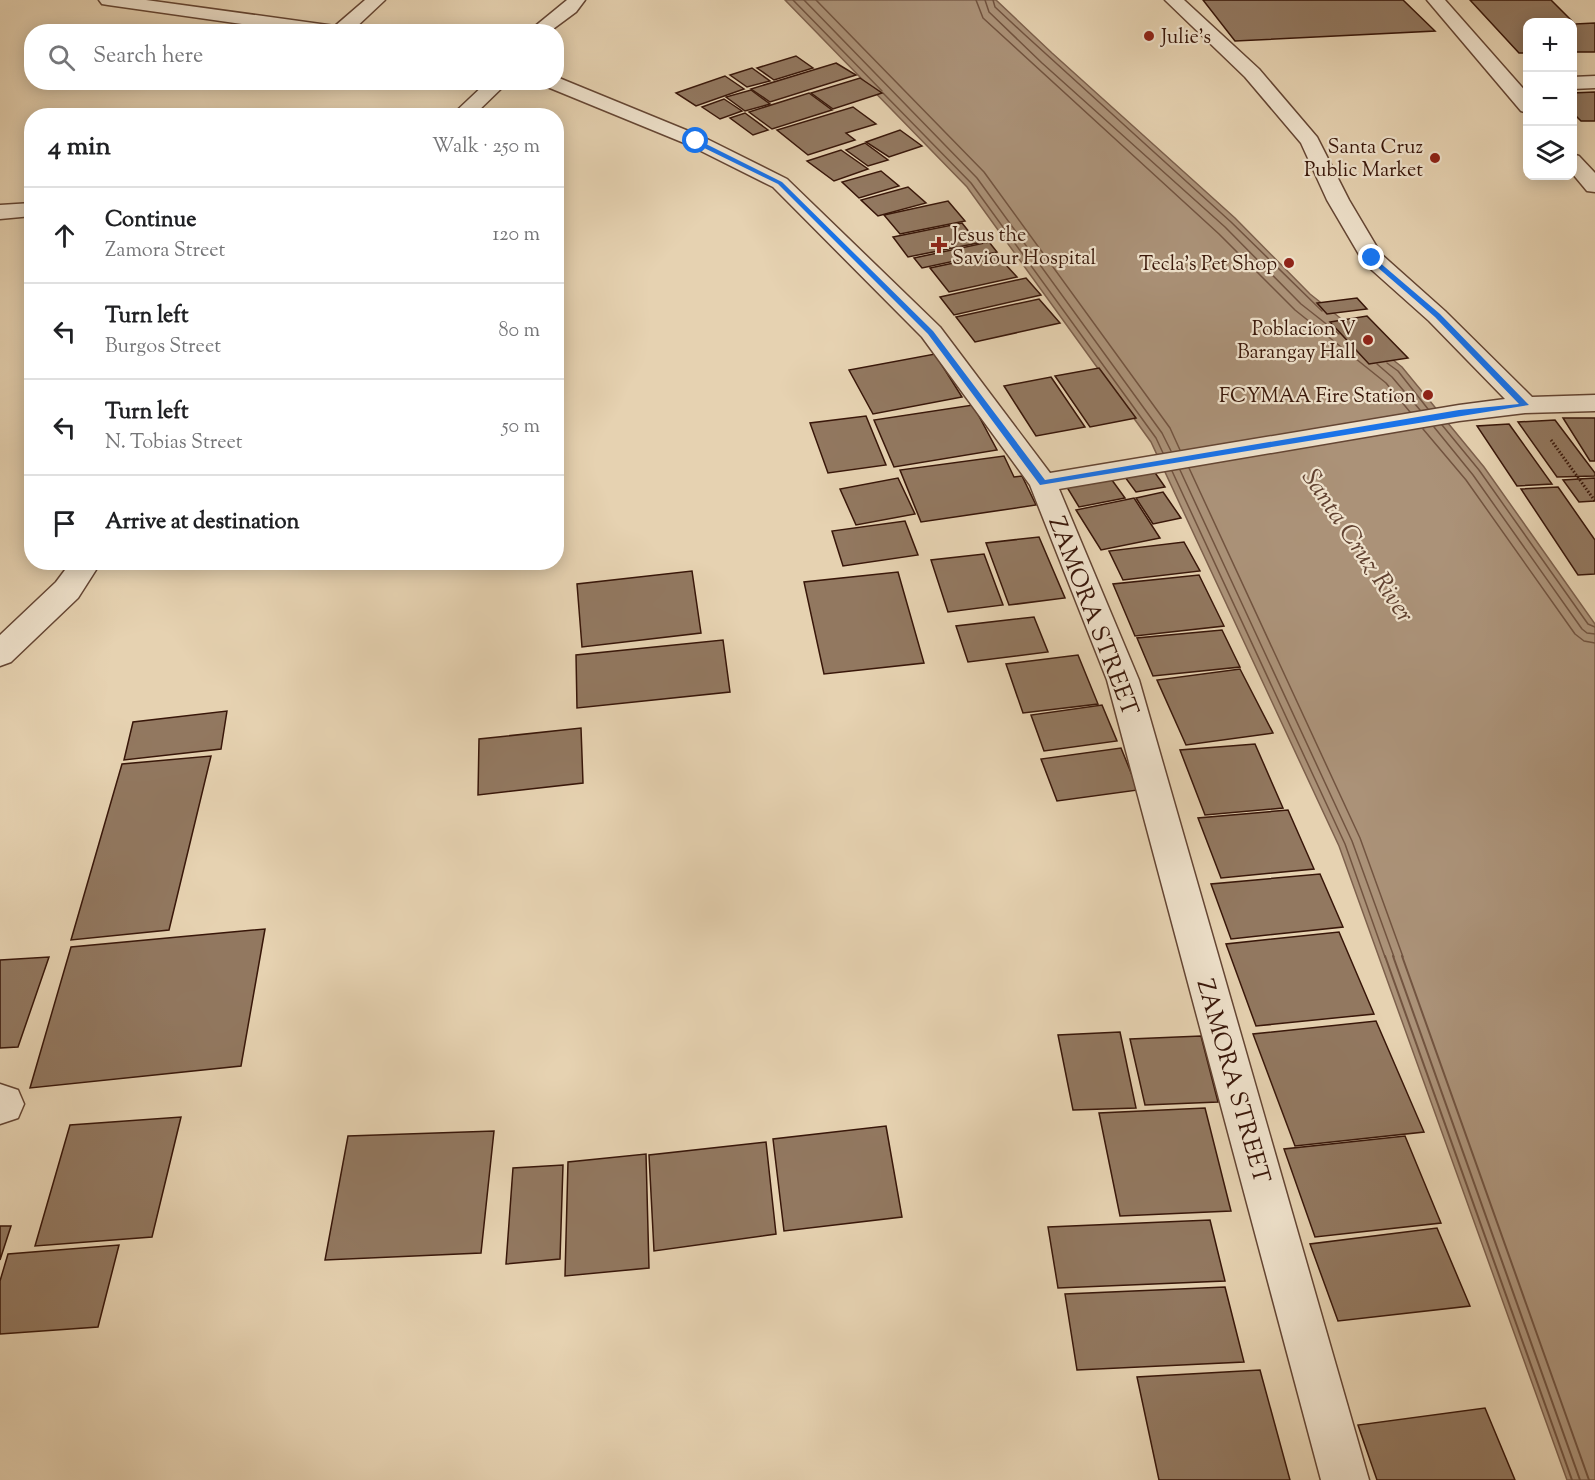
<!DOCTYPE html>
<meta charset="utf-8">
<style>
:root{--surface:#fff;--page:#f6f6f6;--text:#202124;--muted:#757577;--line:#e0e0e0}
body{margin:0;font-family:"Sorts Mill Goudy",serif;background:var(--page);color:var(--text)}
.controls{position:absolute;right:18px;top:18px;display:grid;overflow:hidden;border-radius:12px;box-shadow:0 3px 15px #0003}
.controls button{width:54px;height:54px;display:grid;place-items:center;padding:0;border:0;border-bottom:2px solid var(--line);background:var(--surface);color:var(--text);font:30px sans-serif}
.stop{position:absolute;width:18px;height:18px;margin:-14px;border:4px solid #1a73e8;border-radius:50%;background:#fff}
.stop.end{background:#1a73e8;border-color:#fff;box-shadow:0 2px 6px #0008}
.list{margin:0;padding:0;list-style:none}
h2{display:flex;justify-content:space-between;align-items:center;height:78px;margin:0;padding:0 24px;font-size:26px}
h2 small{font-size:20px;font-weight:400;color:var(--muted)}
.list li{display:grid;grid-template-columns:39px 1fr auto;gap:18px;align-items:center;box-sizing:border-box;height:96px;padding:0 24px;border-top:2px solid var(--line)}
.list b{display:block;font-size:22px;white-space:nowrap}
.list p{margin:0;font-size:20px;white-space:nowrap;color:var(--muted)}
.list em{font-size:20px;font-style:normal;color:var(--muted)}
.icon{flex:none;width:33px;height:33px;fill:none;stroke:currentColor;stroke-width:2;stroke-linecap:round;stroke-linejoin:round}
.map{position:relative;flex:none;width:1595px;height:1480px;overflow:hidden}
.search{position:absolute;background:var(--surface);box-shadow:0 3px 15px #0003;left:24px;top:24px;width:540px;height:66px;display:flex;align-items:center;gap:15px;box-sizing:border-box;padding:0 21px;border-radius:24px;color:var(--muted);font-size:22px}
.panel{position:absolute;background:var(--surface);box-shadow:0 3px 15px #0003;left:24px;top:108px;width:540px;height:462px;border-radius:24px}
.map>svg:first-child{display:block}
.water{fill:#ab9278;stroke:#7d604c;stroke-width:1.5}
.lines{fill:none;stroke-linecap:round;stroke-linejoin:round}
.shore-far1{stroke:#725440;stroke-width:1.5}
.shore{stroke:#725440;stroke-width:2}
.building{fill:#927860;stroke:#381609;stroke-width:1.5}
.minor-casing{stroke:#644533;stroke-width:3}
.path{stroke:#381609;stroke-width:3;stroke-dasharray:1.5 2;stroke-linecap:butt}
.minor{fill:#efe2cc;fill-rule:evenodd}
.route{fill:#1a73e8}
.poi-dot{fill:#8f2418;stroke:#efe2cc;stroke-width:2}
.labels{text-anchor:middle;stroke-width:4.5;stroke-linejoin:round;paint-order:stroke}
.far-poi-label{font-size:20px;fill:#381609;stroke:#efe2cc;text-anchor:end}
.street-label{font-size:24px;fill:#381609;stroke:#efe2cc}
.water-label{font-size:26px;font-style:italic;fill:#604130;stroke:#efe2cc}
</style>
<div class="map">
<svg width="1595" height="1480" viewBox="0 0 1595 1480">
<rect width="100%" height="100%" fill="#e6d2b1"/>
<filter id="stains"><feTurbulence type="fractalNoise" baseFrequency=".00333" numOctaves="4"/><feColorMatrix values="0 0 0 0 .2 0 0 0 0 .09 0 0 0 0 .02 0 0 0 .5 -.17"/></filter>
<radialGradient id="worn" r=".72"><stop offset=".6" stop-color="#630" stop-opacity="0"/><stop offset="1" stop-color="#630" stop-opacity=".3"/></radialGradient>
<polygon class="water" points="785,0 996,0 1052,53 1235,218 1310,294 1402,367 1484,467 1595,624 1595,1480 1567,1480 1339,846 1151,442 967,187"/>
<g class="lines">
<g class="shore-far1">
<polyline points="793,0 882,91"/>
<polyline points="804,0 977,178 1162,433 1171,451"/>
<polyline points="816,0 984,172 1170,428 1180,450"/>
<polyline points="976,0 983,18 1219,234 1295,310 1386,383 1410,412"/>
<polyline points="985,0 989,12 1042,63 1225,227 1301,304 1339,334"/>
<polyline points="993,0 995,7 1024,34 1231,222 1322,311"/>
<polyline points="883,93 971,183 1156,438 1163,453"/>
<polyline points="1387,363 1398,371 1428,409"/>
<polyline points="1377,364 1392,377 1420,410"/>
<polyline points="1442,425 1479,470 1588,624 1595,627"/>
<polyline points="1434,427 1473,475 1582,629 1587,633 1595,634"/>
<polyline points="1423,429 1466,480 1575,634 1584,641 1595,643"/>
<polyline points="1189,468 1360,838 1403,957"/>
<polyline points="1180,470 1352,841 1394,957"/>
<polyline points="1172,471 1345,844 1385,957"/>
</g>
<g class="shore">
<polyline points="1385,956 1572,1480"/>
<polyline points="1393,956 1580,1480"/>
<polyline points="1402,956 1589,1480"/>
</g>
</g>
<g class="building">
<polygon points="1203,0 1403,0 1435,31 1235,41"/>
<polygon points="1470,0 1551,0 1575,24 1595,23 1595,52 1572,52 1572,22 1528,22 1528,53 1519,53"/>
<polygon points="796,56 813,68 774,80 757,68"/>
<polygon points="836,63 856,75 770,102 751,89"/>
<polygon points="752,68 770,81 747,87 730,75"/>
<polygon points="725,76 744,89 696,106 676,93"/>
<polygon points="860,78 882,93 833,109 811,93"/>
<polygon points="751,90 770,104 745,111 726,97"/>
<polygon points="1595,92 1595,121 1581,121 1572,112 1572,93"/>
<polygon points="809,93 832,110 772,129 749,112"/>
<polygon points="724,99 742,111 720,119 702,107"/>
<polygon points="853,107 876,124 846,133 855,140 808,155 777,130"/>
<polygon points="745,113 768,130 753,135 730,118"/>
<polygon points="900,130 922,146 889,157 866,142"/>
<polygon points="865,143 888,160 868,166 846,150"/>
<polygon points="841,150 868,169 834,181 807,161"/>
<polygon points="881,171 899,186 859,198 842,182"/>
<polygon points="908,187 926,203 878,216 861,200"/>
<polygon points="948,201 965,221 900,234 884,215"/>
<polygon points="962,223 978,243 908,257 893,237"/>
<polygon points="989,242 997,252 922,268 914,258"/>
<polygon points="996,254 1017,277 949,292 930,268"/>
<polygon points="1026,278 1041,295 954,315 940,297"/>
<polygon points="1357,298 1367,309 1327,314 1317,303"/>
<polygon points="1039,299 1060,323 975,342 956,317"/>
<polygon points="1367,316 1408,358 1369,364 1330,322"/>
<polygon points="935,354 962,397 873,414 849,370"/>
<polygon points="1099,368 1136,418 1090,427 1055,376"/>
<polygon points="1051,377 1085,427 1036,436 1004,386"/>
<polygon points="973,405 997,450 894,467 874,420"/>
<polygon points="866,416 886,465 828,473 810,423"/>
<polygon points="1563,418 1595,418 1595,461 1590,461"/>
<polygon points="1555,420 1595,473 1595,476 1557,477 1518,422"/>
<polygon points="1509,424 1552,484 1517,486 1477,426"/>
<polygon points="1004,456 1014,477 1022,476 1036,505 921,522 900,470"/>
<polygon points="1151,467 1165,487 1136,492 1122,473"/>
<polygon points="1109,476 1125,498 1079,507 1065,484"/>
<polygon points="898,478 915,514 856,525 840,489"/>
<polygon points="1595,478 1595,501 1579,502 1563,480"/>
<polygon points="1558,487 1595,540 1595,574 1578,575 1521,489"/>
<polygon points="1163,492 1181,518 1153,524 1136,498"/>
<polygon points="1134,498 1160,538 1101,550 1076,510"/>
<polygon points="905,521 918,555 843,566 832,531"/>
<polygon points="1039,537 1065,598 1009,605 986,543"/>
<polygon points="1184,542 1200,571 1123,580 1109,551"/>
<polygon points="984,554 1003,605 948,612 931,560"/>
<polygon points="692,571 701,633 582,647 577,584"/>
<polygon points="898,572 924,663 824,674 804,582"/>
<polygon points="1199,575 1224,626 1135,636 1113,584"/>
<polygon points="1034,617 1048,652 968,662 956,626"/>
<polygon points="1222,630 1240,667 1153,676 1137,638"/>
<polygon points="723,640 730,692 577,708 576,655"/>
<polygon points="1078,655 1098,704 1023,713 1006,664"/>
<polygon points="1240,669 1273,733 1186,745 1157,680"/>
<polygon points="1102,705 1117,741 1044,751 1031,715"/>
<polygon points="227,711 221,749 124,760 133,722"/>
<polygon points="581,728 583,783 478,795 479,739"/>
<polygon points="1255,744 1283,808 1205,815 1180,750"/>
<polygon points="1121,748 1138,790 1057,801 1041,759"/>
<polygon points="211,756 169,930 71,940 122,764"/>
<polygon points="1288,810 1314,869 1221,878 1198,818"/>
<polygon points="1320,874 1343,927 1231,939 1211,884"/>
<polygon points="265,929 241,1066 30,1088 71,947"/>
<polygon points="1339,932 1374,1014 1256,1026 1226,944"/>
<polygon points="49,957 18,1047 0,1048 0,960"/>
<polygon points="1376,1021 1424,1132 1295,1146 1253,1034"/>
<polygon points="1120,1032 1136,1108 1073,1110 1058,1035"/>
<polygon points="1201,1036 1218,1102 1145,1105 1130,1039"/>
<polygon points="1205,1108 1231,1211 1120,1216 1099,1113"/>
<polygon points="181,1117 152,1237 35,1246 70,1125"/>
<polygon points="886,1126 902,1217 784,1231 773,1139"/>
<polygon points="494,1131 481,1253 325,1260 348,1136"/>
<polygon points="1405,1136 1441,1223 1315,1237 1284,1149"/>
<polygon points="766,1142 776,1234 654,1251 649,1155"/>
<polygon points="646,1154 649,1268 565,1276 568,1162"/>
<polygon points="563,1165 560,1259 506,1264 513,1168"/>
<polygon points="1210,1220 1225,1281 1058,1288 1048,1227"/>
<polygon points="0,1226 11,1226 0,1260"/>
<polygon points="1437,1228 1470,1306 1338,1321 1310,1244"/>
<polygon points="119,1245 98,1327 0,1334 0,1281 8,1254"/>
<polygon points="1225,1287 1244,1362 1077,1370 1065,1294"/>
<polygon points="1260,1370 1290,1480 1159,1480 1137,1377"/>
<polygon points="1485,1408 1515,1480 1377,1480 1358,1425"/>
</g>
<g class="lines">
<g class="minor-casing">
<g id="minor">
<polygon points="99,0 146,0 335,26 365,0 385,0 351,32 299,32 108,5 102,4"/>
<polygon points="567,0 585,0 576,12 549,32 528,32"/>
<polygon points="1165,0 1184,0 1259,69 1317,137 1349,200 1381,254 1445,311 1532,397 1595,395 1595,411 1525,413 1459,421 1059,489 1139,680 1369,1480 1321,1480 1107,680 1030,485 922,337 773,187 689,145 545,86 543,82 556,82 556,77 559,78 703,137 787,179 940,327 1050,473 1459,405 1505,399 1429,321 1364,263 1327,200 1301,143 1245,77"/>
<polygon points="1427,0 1445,0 1528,94 1528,113 1521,111"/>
<polygon points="1595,76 1595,88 1572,89 1572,77"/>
<polygon points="487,82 508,82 473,116 451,116"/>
<polygon points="1572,154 1579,156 1595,173 1595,192 1587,191 1572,173"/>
<polygon points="32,203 32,216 0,219 0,205"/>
<polygon points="71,562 101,562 78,598 11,662 0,666 0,635 56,582"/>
<polygon points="0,1084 18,1090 24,1104 18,1118 0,1124"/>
</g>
</g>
<polyline class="path" points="1551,440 1595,501"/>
<use href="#minor" class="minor"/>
</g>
<polygon class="route" points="694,140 698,140 782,182 933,331 1045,480 1459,410 1519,404 1435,317 1369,260 1372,256 1440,314 1529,405 1040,485 928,334 778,184 694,143"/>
<g class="poi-dot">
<circle cx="1149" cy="36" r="6"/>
<circle cx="1435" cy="158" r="6"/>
<path d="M936 236h6v6h6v6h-6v6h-6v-6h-6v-6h6z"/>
<circle cx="1289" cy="263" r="6"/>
<circle cx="1368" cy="340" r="6"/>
<circle cx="1428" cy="395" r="6"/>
</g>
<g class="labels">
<g class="far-poi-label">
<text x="1161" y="43" text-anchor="start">Julie's</text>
<text x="1423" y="153">Santa Cruz<tspan x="1423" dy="23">Public Market</tspan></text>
<text x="952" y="241" text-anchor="start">Jesus the<tspan x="952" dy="23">Saviour Hospital</tspan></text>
<text x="1277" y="270">Tecla's Pet Shop</text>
<text x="1356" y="335">Poblacion V<tspan x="1356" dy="23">Barangay Hall</tspan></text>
<text x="1416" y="402">FCYMAA Fire Station</text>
</g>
<g class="street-label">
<text transform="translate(1094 616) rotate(69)" y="8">ZAMORA STREET</text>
<text transform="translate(1234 1081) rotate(74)" y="8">ZAMORA STREET</text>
</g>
<g class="water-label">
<text transform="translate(1359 545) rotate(56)" y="9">Santa Cruz River</text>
</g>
</g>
<rect width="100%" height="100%" filter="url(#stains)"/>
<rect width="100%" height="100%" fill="url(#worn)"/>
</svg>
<div class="controls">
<button>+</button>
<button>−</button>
<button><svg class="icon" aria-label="layers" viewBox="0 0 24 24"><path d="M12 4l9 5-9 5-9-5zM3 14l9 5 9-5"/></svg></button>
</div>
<div class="stop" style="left:696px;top:141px"></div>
<div class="stop end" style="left:1372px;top:258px"></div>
<div class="search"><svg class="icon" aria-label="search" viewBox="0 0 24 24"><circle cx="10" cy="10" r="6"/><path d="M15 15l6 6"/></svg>Search here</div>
<section class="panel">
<h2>4 min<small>Walk · 250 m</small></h2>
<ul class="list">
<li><svg class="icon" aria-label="ahead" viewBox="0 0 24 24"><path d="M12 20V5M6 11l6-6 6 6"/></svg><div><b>Continue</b><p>Zamora Street</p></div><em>120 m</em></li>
<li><svg class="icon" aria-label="left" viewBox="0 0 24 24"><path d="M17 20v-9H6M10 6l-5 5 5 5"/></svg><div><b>Turn left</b><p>Burgos Street</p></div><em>80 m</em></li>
<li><svg class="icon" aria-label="left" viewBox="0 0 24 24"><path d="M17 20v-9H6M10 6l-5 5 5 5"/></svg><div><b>Turn left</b><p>N. Tobias Street</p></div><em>50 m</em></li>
<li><svg class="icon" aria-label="arrive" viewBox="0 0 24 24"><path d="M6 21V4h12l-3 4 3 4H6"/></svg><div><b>Arrive at destination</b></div></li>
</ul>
</section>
</div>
